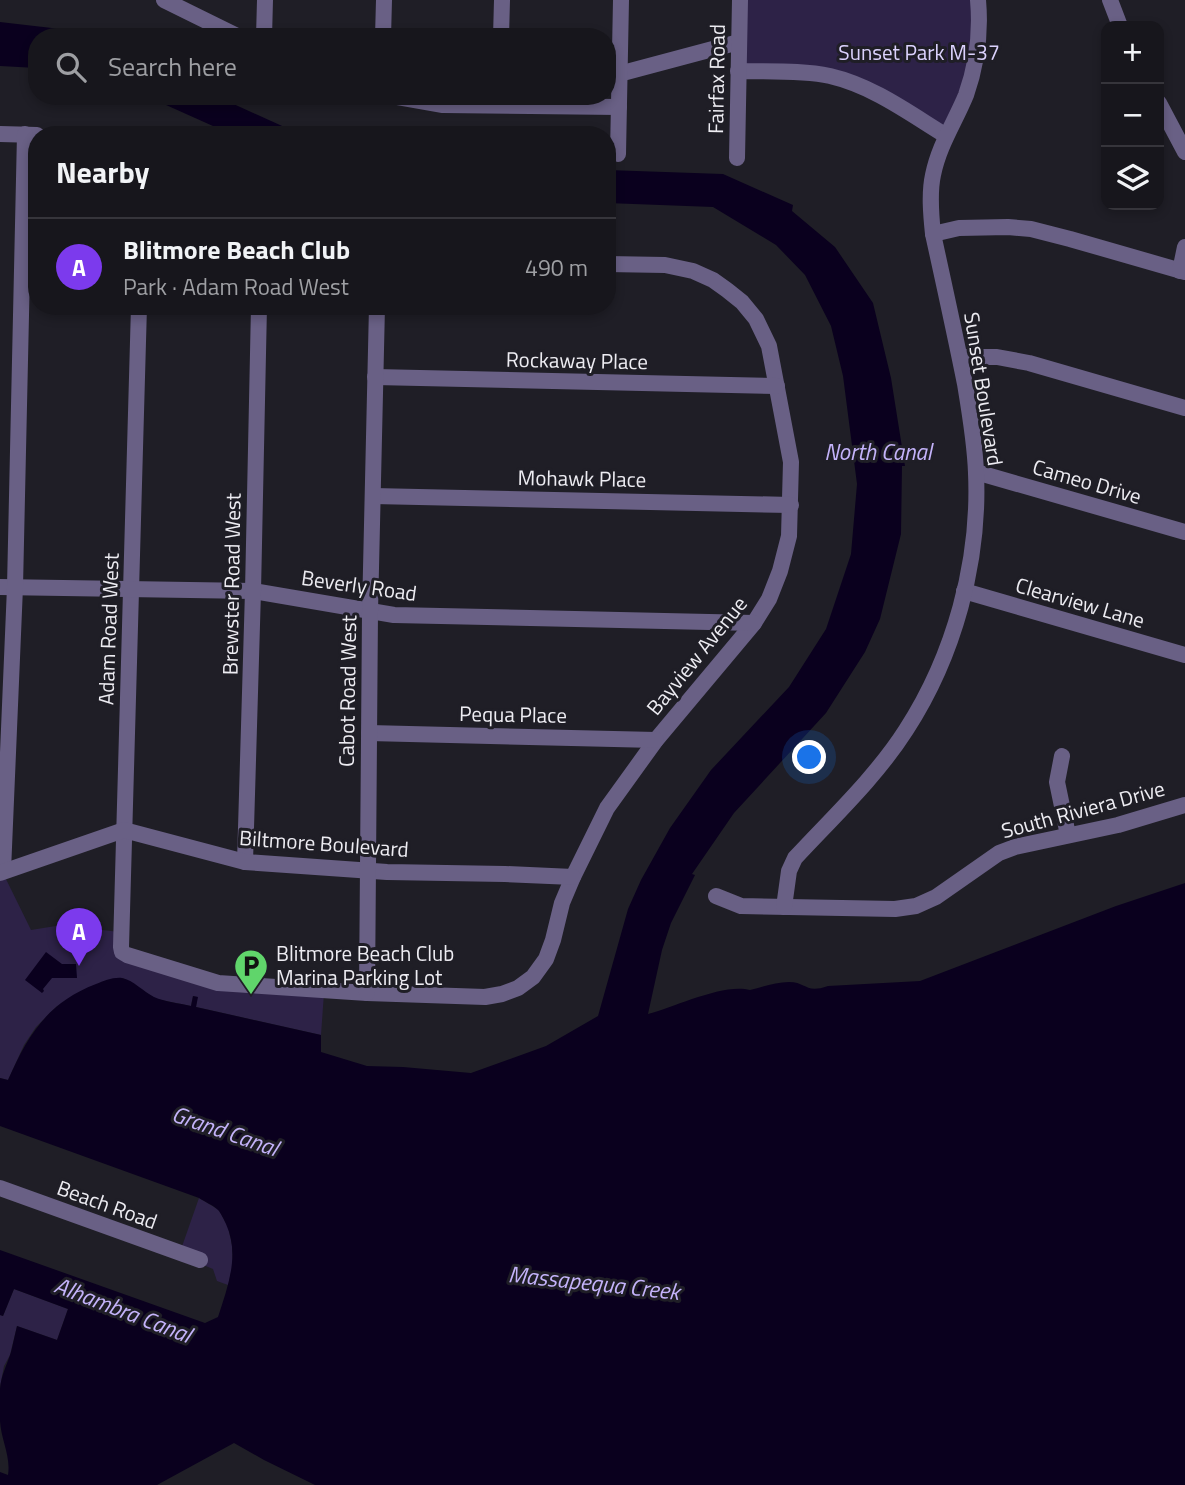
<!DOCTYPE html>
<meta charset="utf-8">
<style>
:root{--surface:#17161c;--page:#242329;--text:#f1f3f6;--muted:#9e9fa3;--line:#36353b;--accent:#7c3aed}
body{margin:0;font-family:"Titillium Web",sans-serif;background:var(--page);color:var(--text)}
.controls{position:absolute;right:21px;top:21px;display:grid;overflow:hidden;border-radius:14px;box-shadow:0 4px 10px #0003}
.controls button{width:63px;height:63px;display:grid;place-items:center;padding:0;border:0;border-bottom:2px solid var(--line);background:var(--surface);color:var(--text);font:35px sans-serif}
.you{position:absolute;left:810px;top:758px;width:24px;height:24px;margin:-18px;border:5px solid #fff;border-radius:50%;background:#1a73e8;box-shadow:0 0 0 10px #1a73e833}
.badge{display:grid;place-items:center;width:46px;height:46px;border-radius:50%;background:var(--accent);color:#fff;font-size:23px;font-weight:700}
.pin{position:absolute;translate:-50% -58px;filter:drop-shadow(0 2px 4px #0008)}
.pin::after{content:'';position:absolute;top:37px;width:24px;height:21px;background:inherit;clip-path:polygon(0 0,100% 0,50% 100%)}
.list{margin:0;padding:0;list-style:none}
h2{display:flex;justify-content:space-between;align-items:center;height:91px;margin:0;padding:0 28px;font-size:30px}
h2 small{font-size:23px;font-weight:400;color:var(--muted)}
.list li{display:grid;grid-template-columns:46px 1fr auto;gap:21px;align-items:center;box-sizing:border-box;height:98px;padding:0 28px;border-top:2px solid var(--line)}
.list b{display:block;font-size:26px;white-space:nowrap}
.list p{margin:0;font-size:23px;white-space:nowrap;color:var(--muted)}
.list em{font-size:23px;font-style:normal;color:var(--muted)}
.icon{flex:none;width:38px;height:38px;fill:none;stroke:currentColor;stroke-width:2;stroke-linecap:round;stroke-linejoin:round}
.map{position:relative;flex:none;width:1185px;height:1485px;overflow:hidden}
.search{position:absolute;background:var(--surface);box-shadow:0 4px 10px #0003;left:28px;top:28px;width:588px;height:77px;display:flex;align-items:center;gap:18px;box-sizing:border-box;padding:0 24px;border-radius:28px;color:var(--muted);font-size:26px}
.panel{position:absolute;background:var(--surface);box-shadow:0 4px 10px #0003;left:28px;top:126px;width:588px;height:189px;border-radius:28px}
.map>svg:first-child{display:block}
.green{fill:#2d2247}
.water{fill:#0a001e}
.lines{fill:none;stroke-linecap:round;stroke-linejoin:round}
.minor{stroke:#696085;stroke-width:16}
.labels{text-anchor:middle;stroke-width:6;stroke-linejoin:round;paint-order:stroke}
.park-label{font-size:21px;fill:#dbd2fd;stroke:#1f1e26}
.street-label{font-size:21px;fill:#edecf2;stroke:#1f1e26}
.poi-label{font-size:21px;fill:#edecf2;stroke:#1f1e26;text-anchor:start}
.water-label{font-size:23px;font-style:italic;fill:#c4b3fa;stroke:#1f1e26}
</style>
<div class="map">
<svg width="1185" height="1485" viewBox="0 0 1185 1485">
<rect width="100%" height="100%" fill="#1f1e26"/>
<g class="green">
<polygon points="746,0 973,0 970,64 944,129 877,87 746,64"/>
<polygon points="3,873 31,930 62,925 119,932 120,954 217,985 324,993 321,1035 196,1007 197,997 193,996 191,1006 156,999 123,978 57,1006 36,1027 24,1045 8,1080 0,1078 0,876"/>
<polygon points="199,1198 219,1210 228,1227 232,1245 233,1265 228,1285 217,1281 213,1269 179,1255"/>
<polygon points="14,1289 68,1309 57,1340 17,1326 10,1355 4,1366 0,1387 0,1315 3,1316"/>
</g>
<g class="water">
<polygon points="0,22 69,30 84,37 37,37 37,68 0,66"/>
<polygon points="146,96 216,96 302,135 233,135"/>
<path d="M 607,170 L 723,174 L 793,205 L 792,211 L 835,247 L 873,303 L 891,378 L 905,466 L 902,466 L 901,534 L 880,619 L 865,652 L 826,713 L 734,813 L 692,874 L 695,875 L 671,923 L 662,950 L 648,1014 C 675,1007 723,983 750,990 C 763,987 776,982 789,982 C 807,982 805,994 828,986 L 920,981 L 1116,906 L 1185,883 L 1185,1485 L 315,1485 L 264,1460 L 234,1443 L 157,1485 L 0,1485 L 0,1472 L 8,1475 C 11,1456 1,1440 0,1421 C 0,1411 0,1399 0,1389 C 1,1375 7,1365 11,1352 C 13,1343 15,1335 17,1326 L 57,1340 L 68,1309 L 14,1289 L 3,1316 L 0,1315 L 0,1250 L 205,1323 L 218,1317 C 228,1286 240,1255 226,1224 C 224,1220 221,1213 218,1210 C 213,1205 205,1202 199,1198 L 0,1126 L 0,1078 L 8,1080 C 28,1035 47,1003 96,984 C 104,981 113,977 122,978 C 133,980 144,992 154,997 C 165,1002 179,1003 191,1006 L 193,996 L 198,997 L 196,1007 L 321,1035 L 321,1052 L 367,1066 L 403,1067 L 471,1073 L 546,1046 L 598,1016 L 628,909 L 641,880 L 670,828 L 711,770 L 789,687 L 826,629 L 851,554 L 857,484 L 843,376 L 831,326 L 805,275 L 776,245 L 713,207 L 607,203 Z"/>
<polygon points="46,952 62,964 76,964 77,978 52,978 43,989 44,991 42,993 25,980"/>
</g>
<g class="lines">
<g class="minor">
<polyline points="164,0 239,37"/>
<polyline points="1110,0 1120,26"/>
<polyline points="264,37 265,0"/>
<polyline points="383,37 384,0"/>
<polyline points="501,37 502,0"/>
<path d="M 738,71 C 768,72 801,70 830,76 C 873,86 909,113 945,135"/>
<polyline points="619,74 739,42"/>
<polyline points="392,96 443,105 619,107"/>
<polyline points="1159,103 1185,152"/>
<polyline points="0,134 37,135"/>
<polyline points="618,154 621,0"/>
<polyline points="737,158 740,0"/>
<polyline points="933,234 959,228 1008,227 1031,229 1070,239 1185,272"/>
<polyline points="1180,271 1185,247"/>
<polyline points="139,306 121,947 122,952 127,955 218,983 367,993 485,997 502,994 518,988 533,977 546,959 553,940 562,903 573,877 607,808 656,740 754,623 769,599 780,571 789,536 791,462 769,346 756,319 742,302 727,290 713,280 693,271 665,265 607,264"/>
<polyline points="960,357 997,357 1029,363 1185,408"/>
<polyline points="375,377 777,386"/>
<polyline points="976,472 1185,532"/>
<polyline points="373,496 791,505"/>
<polyline points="0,587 253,591 394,615 754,623"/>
<polyline points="964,591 1185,655"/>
<polyline points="369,733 656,740"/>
<polyline points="1062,756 1057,782 1068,835"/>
<polyline points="245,862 253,591 259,306"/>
<polyline points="3,871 15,587 25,134"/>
<polyline points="0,873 124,830 245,862 387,872 505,874 573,877"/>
<polyline points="716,896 741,906 895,909 916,906 936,897 999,853 1015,847 1118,825 1185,805"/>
<path d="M 784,907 L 789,871 L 795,858 C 832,818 876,777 906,730 C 954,656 980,562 976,473 C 975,443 970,414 965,384 C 955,334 944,284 933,234 C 931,215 929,193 933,175 C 939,145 955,122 966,95 C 977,64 981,33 978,0"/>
<polyline points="367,993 370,612 377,306"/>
<polyline points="0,1188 200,1260"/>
</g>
</g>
<defs>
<g id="parking-pin" transform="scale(1.75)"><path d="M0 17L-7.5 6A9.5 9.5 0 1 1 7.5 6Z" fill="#60d56b" stroke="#1f1e26"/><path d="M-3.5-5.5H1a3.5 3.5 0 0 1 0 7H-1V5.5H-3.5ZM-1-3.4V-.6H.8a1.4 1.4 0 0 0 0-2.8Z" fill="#111"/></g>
</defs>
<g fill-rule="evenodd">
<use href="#parking-pin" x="251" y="966"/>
</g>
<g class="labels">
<g class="park-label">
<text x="919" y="60">Sunset Park M-37</text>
</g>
<g class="street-label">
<text transform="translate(717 79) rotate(-89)" y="7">Fairfax Road</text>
<text transform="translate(577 361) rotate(1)" y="7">Rockaway Place</text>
<text transform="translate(983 389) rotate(81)" y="7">Sunset Boulevard</text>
<text transform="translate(582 479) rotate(1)" y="7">Mohawk Place</text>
<text transform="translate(1087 482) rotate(16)" y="7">Cameo Drive</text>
<text transform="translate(232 584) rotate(-89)" y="7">Brewster Road West</text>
<text transform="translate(359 586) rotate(8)" y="7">Beverly Road</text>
<text transform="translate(1080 603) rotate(16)" y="7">Clearview Lane</text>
<text transform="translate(109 629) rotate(-88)" y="7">Adam Road West</text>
<text transform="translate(697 656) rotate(-51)" y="7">Bayview Avenue</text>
<text transform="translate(348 691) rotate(-89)" y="7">Cabot Road West</text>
<text transform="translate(513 715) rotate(1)" y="7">Pequa Place</text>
<text transform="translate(1083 810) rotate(-15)" y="7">South Riviera Drive</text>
<text transform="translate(324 844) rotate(4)" y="7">Biltmore Boulevard</text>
<text transform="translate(107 1205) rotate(20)" y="7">Beach Road</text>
</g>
<g class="poi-label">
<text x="276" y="961">Blitmore Beach Club<tspan x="276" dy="24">Marina Parking Lot</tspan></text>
</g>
<g class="water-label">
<text x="878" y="460">North Canal</text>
<text transform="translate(225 1131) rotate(19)" y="8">Grand Canal</text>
<text transform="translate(594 1283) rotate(6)" y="8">Massapequa Creek</text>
<text transform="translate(123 1310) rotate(21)" y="8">Alhambra Canal</text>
</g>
</g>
</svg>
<div class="controls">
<button>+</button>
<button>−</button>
<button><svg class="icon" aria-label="layers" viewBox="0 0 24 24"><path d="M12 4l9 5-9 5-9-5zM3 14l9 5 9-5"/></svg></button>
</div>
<div class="you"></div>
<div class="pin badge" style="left:79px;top:966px">A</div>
<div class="search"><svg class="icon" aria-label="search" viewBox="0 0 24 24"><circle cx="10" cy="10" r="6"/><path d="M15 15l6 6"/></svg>Search here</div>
<section class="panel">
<h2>Nearby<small></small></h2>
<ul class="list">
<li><span class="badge">A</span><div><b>Blitmore Beach Club</b><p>Park · Adam Road West</p></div><em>490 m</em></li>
</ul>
</section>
</div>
